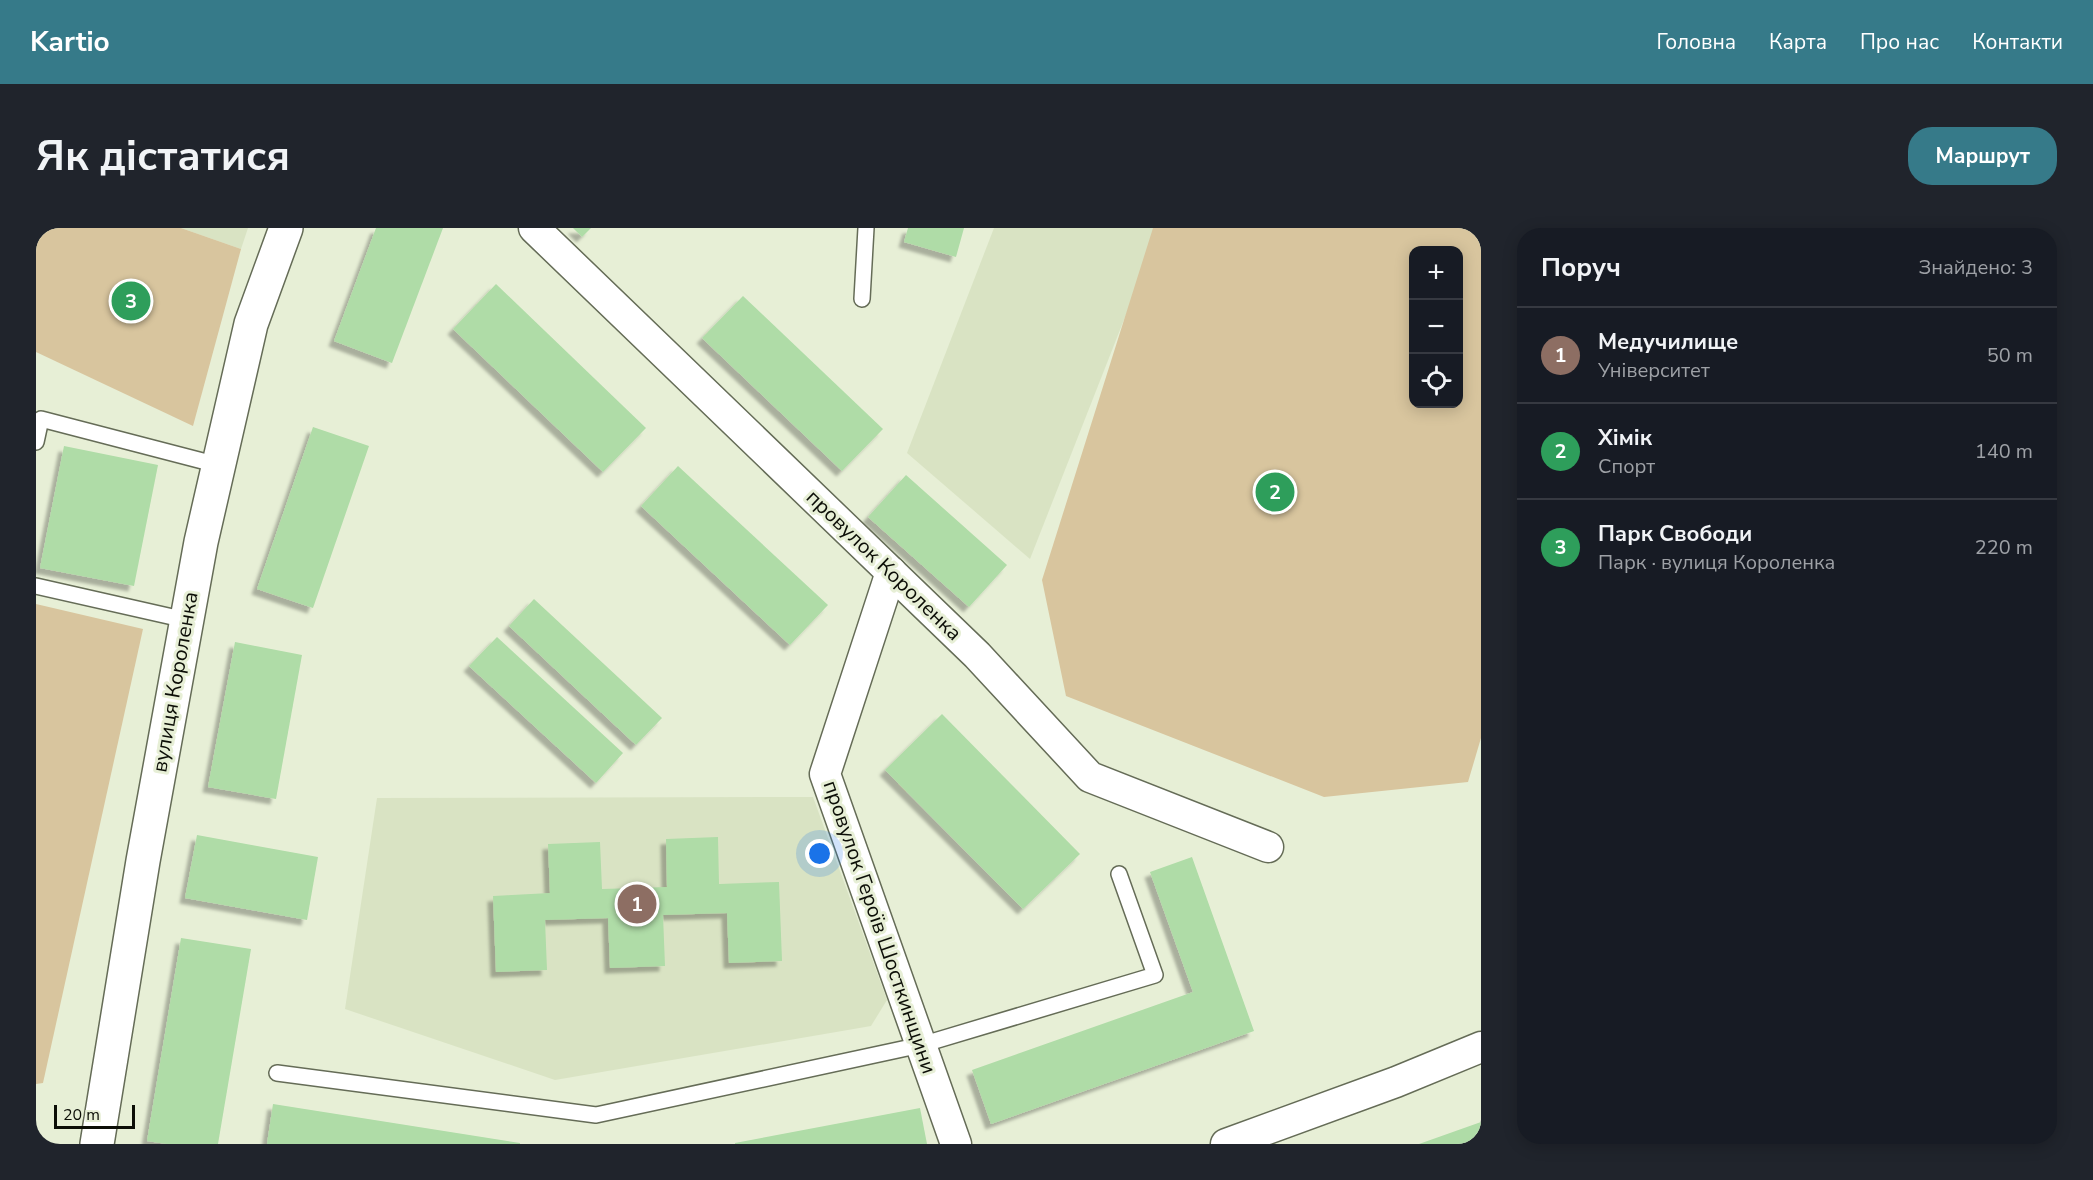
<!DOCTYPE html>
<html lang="uk">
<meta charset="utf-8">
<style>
:root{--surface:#171b24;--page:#20242c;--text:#f1f3f6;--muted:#9ea1a6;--line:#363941;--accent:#367a89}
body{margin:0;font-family:"Nunito Sans",sans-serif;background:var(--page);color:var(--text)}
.controls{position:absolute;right:18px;top:18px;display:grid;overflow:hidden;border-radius:12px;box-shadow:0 3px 15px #0003}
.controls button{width:54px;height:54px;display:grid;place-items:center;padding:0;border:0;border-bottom:2px solid var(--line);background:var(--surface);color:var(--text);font:30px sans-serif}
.scale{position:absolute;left:18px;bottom:15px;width:81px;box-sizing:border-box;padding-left:6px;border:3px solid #0c0e07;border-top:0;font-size:16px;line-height:21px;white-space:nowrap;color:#0c0e07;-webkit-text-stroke:4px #e7efd6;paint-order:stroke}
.you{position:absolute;left:784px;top:626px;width:21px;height:21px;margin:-15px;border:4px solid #fff;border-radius:50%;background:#1a73e8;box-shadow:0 0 0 9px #1a73e833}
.badge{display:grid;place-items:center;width:39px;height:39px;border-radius:50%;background:var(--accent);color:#fff;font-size:20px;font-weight:700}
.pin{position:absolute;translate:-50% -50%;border:3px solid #fff;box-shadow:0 2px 6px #0006}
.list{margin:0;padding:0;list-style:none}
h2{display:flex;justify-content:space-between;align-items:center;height:78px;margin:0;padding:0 24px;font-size:26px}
h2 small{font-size:20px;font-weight:400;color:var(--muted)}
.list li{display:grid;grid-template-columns:39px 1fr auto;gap:18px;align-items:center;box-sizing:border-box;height:96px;padding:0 24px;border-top:2px solid var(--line)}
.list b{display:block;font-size:22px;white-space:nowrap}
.list p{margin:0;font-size:20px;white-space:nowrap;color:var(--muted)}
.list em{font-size:20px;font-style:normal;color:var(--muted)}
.icon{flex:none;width:33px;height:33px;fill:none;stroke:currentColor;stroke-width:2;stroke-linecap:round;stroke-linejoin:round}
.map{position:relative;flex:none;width:1445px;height:916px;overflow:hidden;border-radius:24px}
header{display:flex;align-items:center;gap:36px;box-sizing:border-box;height:84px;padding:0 30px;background:var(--accent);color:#fff}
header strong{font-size:28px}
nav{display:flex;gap:33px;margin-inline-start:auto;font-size:21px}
.intro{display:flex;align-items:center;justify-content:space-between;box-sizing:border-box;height:144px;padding:0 36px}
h1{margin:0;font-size:42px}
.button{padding:15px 27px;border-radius:24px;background:var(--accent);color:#fff;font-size:21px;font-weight:700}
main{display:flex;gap:36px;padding:0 36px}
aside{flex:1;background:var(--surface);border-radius:24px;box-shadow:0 3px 15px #0003}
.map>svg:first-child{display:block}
.built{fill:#d9e3c3}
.green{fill:#d8c59e;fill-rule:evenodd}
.building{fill:#afdca7;filter:url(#shadow)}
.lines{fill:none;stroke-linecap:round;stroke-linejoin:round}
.service-casing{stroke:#656c57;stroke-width:18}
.minor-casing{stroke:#656c57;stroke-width:33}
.secondary-casing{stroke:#656c57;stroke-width:36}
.service{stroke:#fff;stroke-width:15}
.minor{stroke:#fff;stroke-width:30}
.secondary{stroke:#fff;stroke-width:33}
.labels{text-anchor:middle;stroke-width:6;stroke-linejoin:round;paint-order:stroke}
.street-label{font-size:21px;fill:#0c0e07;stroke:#e7efd6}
</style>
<header>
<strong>Kartio</strong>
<nav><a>Головна</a><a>Карта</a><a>Про нас</a><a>Контакти</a></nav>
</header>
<div class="intro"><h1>Як дістатися</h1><a class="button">Маршрут</a></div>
<main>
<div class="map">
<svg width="1445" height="916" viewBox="0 0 1445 916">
<defs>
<filter id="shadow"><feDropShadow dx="-5.5" dy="5.5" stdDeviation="1.5" flood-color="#0004"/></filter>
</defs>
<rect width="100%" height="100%" fill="#e7efd6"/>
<g class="built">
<polygon points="145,0 212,0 205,21"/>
<polygon points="958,0 1124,0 994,331 871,225"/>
<polygon points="777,569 851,772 835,798 519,852 309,781 341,570"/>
</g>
<g class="green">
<polygon points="0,0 145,0 205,21 157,198 0,124"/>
<path d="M 1117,0 L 1445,0 L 1445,510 L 1432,554 L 1288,569 L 1030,468 L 1006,352 ZM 1378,22 L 1422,22 L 1422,176 L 1378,176 Z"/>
<polygon points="0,376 107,401 7,855 0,856"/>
</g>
<g class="building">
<polygon points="340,0 407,0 356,135 298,113"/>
<polygon points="537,0 555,0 546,9"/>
<polygon points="872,0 928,0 920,29 868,14"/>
<polygon points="460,56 610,200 567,244 417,101"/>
<polygon points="707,68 847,201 806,243 666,110"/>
<polygon points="277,199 333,218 277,380 221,361"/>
<polygon points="28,218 122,237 98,358 4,340"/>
<polygon points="642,238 792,377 754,417 605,278"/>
<polygon points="870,247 971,337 933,379 832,289"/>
<polygon points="498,371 626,490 600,517 473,398"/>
<polygon points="461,409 587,525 560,555 433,438"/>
<polygon points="199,414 266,427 240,571 172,559"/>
<polygon points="906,486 1044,626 987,681 849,542"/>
<polygon points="161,607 282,629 271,692 149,670"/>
<polygon points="682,609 683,656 743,654 746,733 693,735 691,685 627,687 629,738 574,740 572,690 509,692 511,742 460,744 457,668 514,665 512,616 564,614 566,661 631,659 630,611"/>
<polygon points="1156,629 1218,803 955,896 936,842 1157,764 1114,644"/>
<polygon points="145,710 215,721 182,916 131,916 111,913"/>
<polygon points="237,876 484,915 484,916 231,916"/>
<polygon points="884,880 891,916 699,916 699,915"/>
<polygon points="1445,894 1445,916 1383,916"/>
</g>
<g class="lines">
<g class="service-casing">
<g id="service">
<polyline points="826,71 830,0"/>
<polyline points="0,214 5,191 182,237"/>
<polyline points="0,358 150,392"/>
<polyline points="241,845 560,887 885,817 1119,747 1083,646"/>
</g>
</g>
<g class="minor-casing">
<g id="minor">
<polyline points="498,0 941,427 1054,549 1232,619"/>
<polyline points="855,344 789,546 920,916"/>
<polyline points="1190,916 1360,854 1445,819"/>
</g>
</g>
<g class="secondary-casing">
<polyline id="secondary" points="61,916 107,633 165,314 215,96 250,0"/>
</g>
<use href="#service" class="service"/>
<use href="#minor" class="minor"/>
<use href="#secondary" class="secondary"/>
</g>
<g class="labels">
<g class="street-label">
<text transform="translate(848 337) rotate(44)" y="7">провулок Короленка</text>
<text transform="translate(139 454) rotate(-80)" y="7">вулиця Короленка</text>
<text transform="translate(844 699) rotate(71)" y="7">провулок Героїв Шосткинщини</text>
</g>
</g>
</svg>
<div class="controls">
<button>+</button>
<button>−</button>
<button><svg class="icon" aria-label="locate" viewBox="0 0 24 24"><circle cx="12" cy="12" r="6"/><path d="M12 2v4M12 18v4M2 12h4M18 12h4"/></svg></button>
</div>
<div class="scale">20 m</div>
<div class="you"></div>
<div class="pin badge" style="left:601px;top:676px;background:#8d6e63">1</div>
<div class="pin badge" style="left:1239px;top:264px;background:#2e9e5b">2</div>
<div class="pin badge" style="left:95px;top:73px;background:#2e9e5b">3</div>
</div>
<aside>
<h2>Поруч<small>Знайдено: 3</small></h2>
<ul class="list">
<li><span class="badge" style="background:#8d6e63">1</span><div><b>Медучилище</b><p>Університет</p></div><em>50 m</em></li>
<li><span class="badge" style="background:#2e9e5b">2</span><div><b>Хімік</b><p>Спорт</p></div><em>140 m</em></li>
<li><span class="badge" style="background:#2e9e5b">3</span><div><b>Парк Свободи</b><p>Парк · вулиця Короленка</p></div><em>220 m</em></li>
</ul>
</aside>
</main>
